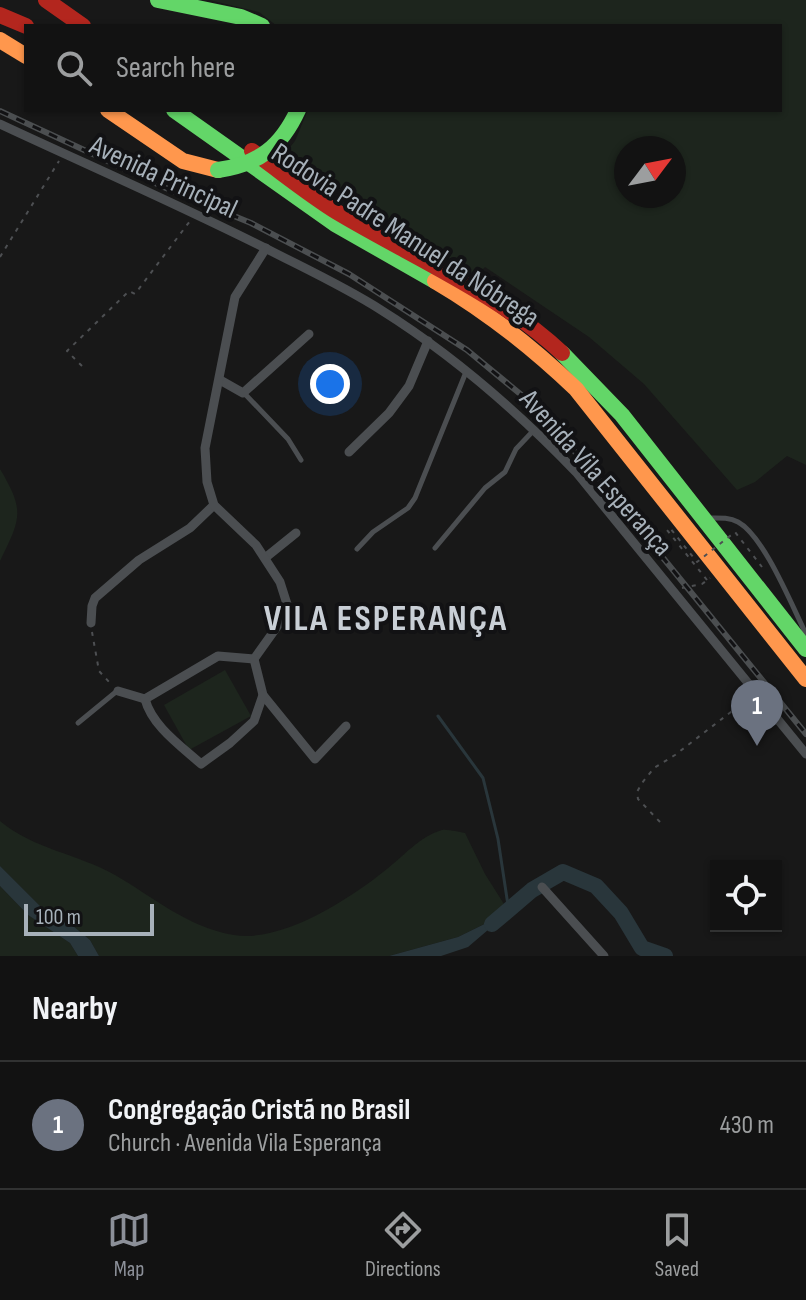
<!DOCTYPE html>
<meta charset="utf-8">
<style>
:root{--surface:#121212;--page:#1f2020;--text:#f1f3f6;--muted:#9c9e9f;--line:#313232;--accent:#8c9099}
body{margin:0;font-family:"Sofia Sans Condensed",sans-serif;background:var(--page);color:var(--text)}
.controls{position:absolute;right:24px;bottom:24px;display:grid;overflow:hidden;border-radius:0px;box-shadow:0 2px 6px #0004}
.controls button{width:72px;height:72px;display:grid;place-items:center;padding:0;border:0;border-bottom:2px solid var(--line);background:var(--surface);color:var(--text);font:40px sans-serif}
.compass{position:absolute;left:614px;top:136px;width:72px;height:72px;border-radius:50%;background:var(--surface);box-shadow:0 2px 6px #0004;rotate:58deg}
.scale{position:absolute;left:24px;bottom:20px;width:130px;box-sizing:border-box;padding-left:8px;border:4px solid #a7b1ba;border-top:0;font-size:22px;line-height:28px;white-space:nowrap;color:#a7b1ba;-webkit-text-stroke:6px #121214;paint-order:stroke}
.you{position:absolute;left:330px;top:384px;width:28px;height:28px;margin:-20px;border:6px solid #fff;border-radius:50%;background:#1a73e8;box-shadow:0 0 0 12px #1a73e833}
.badge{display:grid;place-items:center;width:52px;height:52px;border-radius:50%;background:var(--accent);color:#fff;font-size:26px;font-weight:700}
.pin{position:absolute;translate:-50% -66px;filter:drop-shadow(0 2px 4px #0008)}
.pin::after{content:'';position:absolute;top:42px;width:28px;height:24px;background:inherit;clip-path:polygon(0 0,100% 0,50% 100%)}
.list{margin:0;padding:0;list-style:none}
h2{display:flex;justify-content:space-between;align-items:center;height:104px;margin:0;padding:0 32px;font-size:34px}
h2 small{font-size:26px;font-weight:400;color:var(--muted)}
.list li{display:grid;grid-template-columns:52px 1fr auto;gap:24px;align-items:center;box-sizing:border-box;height:128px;padding:0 32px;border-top:2px solid var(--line)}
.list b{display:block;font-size:30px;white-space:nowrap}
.list p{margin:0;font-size:26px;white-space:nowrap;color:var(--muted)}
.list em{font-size:26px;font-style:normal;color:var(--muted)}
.icon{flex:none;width:44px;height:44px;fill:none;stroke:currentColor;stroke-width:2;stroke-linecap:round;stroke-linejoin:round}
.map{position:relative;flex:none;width:806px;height:956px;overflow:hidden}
.search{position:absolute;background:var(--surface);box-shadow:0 2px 6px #0004;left:24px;right:24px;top:24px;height:88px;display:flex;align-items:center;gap:20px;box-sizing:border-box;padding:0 28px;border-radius:0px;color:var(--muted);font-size:30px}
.sheet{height:232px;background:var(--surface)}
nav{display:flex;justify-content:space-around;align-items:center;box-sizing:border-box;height:112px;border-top:2px solid var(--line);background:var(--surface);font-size:22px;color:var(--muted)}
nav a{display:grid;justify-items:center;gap:4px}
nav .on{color:var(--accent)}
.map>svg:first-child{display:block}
.green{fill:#1d251d;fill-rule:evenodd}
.water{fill:#29363b}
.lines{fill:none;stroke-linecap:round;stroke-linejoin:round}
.stream{stroke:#29363b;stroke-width:3}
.river{stroke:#29363b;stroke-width:16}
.path{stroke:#4d4f52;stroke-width:2;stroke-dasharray:4 6;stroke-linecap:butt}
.lane{stroke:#4b4e51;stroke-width:5}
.street{stroke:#4b4e51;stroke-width:9}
.fast{stroke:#63d668;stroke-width:16}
.slow{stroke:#ff974d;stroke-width:16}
.jam{stroke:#b3261e;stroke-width:16}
.rail-casing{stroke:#4b4e50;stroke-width:6}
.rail{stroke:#121214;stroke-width:3;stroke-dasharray:9;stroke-linecap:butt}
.path-bridge{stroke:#4d4f52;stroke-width:2;stroke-dasharray:4 6;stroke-linecap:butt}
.fast-bridge{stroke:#63d668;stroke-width:16}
.labels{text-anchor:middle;stroke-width:8;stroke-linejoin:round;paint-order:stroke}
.street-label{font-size:28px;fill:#a7b1ba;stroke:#121214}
.district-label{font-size:36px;font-weight:bold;letter-spacing:2px;fill:#c9cfd6;stroke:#121214}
</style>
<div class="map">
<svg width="806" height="956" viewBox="0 0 806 956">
<rect width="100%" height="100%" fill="#181818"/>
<g class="green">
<path d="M 209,0 L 806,0 L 806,465 L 787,456 L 755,482 L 737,490 L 644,384 L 589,337 L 485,267 L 475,277 L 337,197 L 281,158 L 295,141 L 308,110 L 780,110 L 780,26 L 277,26 L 259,12 ZM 674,148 L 674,196 L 626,196 L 626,148 Z"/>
<path d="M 0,469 C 25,511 21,518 0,561 Z"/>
<polygon points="225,670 251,716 189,750 164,705"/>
<path d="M 0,821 C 33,849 78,854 115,875 C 153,897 189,928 234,935 C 283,943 351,898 387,869 C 405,855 419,837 442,830 C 448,829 458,832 465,833 L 485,874 L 509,912 L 458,937 L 389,956 L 99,956 L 90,940 L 61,916 L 40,906 L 0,866 Z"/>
<polygon points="0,886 28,915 70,943 78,956 0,956"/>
</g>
<g class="water">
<polygon points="0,866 40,906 61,916 90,940 99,956 78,956 70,943 28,915 0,886"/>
<polygon points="509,912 468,947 441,956 389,956 458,937"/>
</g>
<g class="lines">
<polyline class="stream" points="438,716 483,778 498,839 509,912"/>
<polyline class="river" points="492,924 532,890 563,872 596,886 621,913 642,948 665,956"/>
<g class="path">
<polyline points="0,257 59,161"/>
<polyline points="82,366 67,351 129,291 135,294 190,221"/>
<polyline points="682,588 702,584 710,578"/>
<polyline points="92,632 99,671 111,684"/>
<polyline points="660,822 638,799 637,792 642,783 654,768 675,755 749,698"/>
</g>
<g class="lane">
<polyline points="244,393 288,439 301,460"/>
<path d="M 707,518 C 718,518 729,517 738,522 C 764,536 792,606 806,634"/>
<polyline points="435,548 485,488 505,472 516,449 534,430"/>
<polyline points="357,549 373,532 408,508 415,498 466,372"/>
<polyline points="78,723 117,691"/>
</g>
<g class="street">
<path d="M 0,124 C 90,166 180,205 269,250 C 306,269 345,287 381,310 C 453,355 517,411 576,472 L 806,754"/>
<polyline points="220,380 243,393 309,334"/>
<polyline points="349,452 389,413 409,386 428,341"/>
<polyline points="265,558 296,533"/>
<polyline points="91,623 92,606 95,598 139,560 190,528 214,505"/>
<polyline points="254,659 284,617 287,604 280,582 256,545 214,505 207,482 205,448 235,297 266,248"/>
<polyline points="118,691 145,699 218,656 254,659 263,695 315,759 346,726"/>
<path d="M 145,699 C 152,726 181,746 201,764 L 230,743 L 254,721 L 263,695"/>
<polyline points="542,887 604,956"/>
</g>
<g class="fast">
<polyline points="158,0 241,17 262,26"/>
<polyline points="174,110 335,224 435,281"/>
<polyline points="562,353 622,415 806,649"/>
</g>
<g class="slow">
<polyline points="0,40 26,56"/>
<polyline points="108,110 183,161 218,170"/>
<path d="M 435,281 C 488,312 532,347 576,389 L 806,679"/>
</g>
<g class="jam">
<polyline points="46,0 83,26"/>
<polyline points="0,15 26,26"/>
<path d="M 252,151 C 280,171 308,194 337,212 C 412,257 498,293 562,353"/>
</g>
<g class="rail-casing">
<polyline id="rail" points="0,111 166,188 251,223 349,274 467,350 530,402 595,474 806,734"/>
</g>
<use href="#rail" class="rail"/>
<polyline class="path-bridge" points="707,580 667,530 670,528 697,562 735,532 762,567"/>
<path class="fast-bridge" d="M 218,170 C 259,164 281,147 298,110"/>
</g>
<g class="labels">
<g class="street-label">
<text transform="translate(164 176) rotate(25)" y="10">Avenida Principal</text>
<text transform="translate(406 234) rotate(33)" y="10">Rodovia Padre Manuel da Nóbrega</text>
<text transform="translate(597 472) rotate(48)" y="10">Avenida Vila Esperança</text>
</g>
<g class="district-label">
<text x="386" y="630">VILA ESPERANÇA</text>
</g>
</g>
</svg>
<div class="controls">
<button><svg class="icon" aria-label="locate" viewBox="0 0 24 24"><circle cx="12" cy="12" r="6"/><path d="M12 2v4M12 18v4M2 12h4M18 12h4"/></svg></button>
</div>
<svg class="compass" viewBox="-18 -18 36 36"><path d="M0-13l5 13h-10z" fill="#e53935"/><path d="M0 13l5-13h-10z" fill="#9c9e9f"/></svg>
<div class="scale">100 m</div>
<div class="you"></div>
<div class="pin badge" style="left:757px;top:746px;background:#6b7280">1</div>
<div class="search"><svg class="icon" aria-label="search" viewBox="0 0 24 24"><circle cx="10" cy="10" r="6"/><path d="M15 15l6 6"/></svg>Search here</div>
</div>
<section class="sheet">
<h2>Nearby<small></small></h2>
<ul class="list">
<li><span class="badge" style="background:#6b7280">1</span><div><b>Congregação Cristã no Brasil</b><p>Church · Avenida Vila Esperança</p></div><em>430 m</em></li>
</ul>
</section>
<nav>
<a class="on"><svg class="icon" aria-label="map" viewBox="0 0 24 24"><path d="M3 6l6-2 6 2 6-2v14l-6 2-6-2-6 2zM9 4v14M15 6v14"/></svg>Map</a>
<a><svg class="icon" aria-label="directions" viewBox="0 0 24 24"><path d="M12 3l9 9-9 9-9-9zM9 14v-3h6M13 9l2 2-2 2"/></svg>Directions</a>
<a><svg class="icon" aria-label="saved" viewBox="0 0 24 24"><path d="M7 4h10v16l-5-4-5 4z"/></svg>Saved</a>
</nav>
